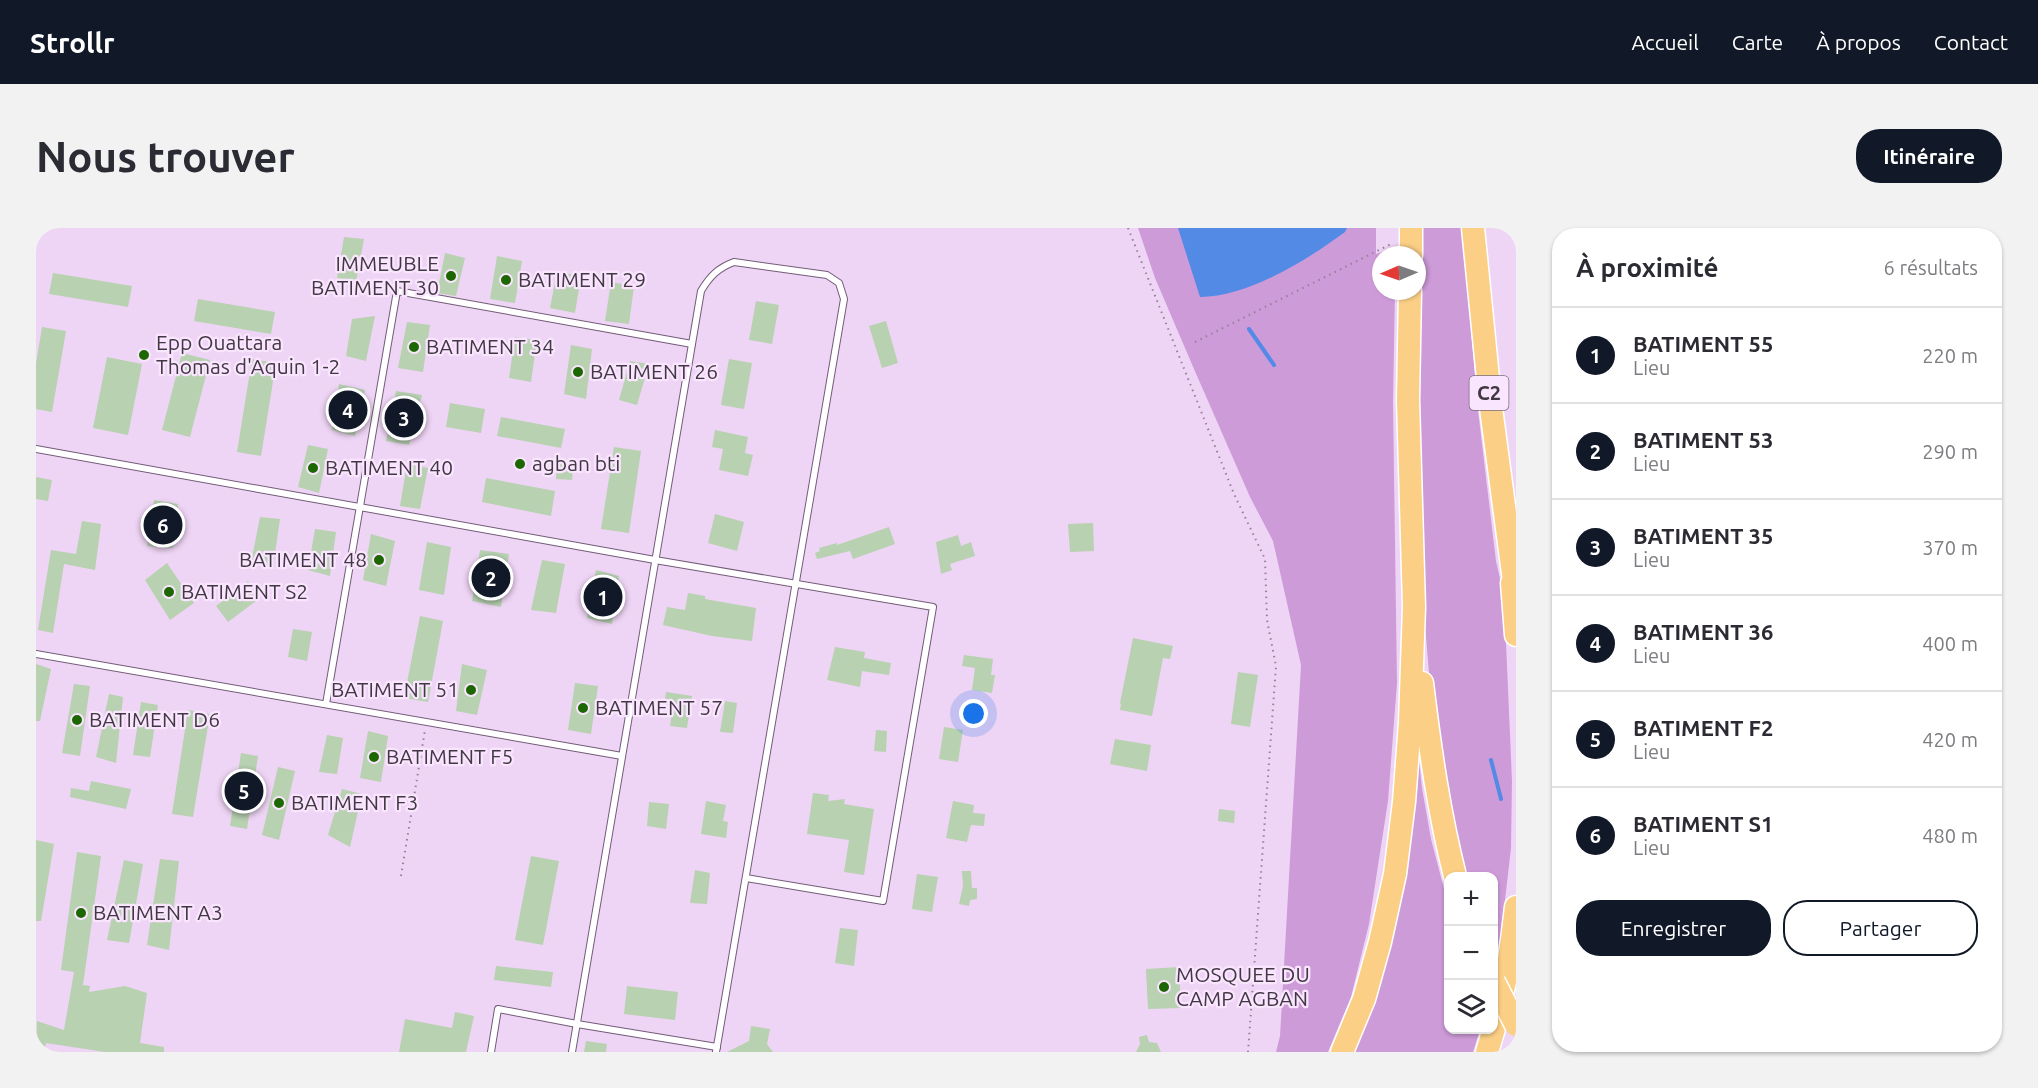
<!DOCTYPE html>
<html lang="fr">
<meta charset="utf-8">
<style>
:root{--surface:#fff;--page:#f2f2f3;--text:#2b2b33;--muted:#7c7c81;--line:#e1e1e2;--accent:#111827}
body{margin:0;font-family:Ubuntu,sans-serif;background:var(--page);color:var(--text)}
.controls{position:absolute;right:18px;bottom:18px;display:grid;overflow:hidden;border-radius:12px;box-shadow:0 2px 4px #0004}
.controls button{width:54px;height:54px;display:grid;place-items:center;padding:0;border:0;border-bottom:2px solid var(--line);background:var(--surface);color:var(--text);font:30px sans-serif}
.compass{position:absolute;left:1336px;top:18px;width:54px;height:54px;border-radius:50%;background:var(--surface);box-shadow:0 2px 4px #0004;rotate:268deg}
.you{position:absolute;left:938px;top:486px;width:21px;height:21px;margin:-15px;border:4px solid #fff;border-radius:50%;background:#1a73e8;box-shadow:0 0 0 9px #1a73e833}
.badge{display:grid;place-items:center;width:39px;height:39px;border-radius:50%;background:var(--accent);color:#fff;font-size:20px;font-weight:700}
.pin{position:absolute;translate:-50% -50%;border:3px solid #fff;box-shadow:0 2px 6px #0006}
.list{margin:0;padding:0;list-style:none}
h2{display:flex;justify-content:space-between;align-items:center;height:78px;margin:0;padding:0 24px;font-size:26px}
h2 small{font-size:20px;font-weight:400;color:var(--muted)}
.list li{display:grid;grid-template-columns:39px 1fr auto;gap:18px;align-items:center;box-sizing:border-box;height:96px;padding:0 24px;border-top:2px solid var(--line)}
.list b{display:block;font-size:22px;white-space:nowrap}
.list p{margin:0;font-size:20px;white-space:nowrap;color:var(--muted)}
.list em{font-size:20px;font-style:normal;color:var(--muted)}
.actions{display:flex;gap:12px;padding:18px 24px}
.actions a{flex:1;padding:14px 0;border:2px solid var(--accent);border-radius:24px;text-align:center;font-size:21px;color:var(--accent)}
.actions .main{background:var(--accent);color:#fff}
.icon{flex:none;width:33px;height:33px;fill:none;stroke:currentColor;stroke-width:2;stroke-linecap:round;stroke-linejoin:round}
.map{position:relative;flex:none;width:1480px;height:824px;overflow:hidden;border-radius:24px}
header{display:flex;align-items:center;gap:36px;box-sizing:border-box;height:84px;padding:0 30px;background:var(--accent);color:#fff}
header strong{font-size:28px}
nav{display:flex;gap:33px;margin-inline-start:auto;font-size:21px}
.intro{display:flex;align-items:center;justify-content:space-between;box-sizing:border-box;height:144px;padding:0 36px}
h1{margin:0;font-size:42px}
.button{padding:15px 27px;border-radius:24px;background:var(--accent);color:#fff;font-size:21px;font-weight:700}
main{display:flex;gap:36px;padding:0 36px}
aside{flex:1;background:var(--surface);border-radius:24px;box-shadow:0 2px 4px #0004}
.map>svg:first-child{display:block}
.green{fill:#ce9bd9}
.water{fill:#528ae6}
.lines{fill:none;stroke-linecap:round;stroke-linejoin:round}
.stream{stroke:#528ae6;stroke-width:4}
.building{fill:#b7d1b1}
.service-casing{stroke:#725c78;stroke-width:8}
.motorway-casing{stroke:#fff;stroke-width:25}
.path{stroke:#938197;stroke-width:2;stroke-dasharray:1.5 4.5;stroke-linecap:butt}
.service{stroke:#fff;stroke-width:6}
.motorway{stroke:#fbcf85;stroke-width:22}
.motorway-bridge-casing{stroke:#fff;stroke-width:25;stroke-linecap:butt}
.motorway-bridge{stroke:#fbcf85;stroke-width:22}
.poi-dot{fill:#1d6702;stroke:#fae5fe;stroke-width:2}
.labels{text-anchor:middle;stroke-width:4.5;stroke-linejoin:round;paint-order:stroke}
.shield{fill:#fae5fe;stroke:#796c7c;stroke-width:1.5}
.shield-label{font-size:20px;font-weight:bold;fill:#423844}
.poi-label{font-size:21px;fill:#423844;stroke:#fae5fe;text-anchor:start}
</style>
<header>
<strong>Strollr</strong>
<nav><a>Accueil</a><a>Carte</a><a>À propos</a><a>Contact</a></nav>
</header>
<div class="intro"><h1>Nous trouver</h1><a class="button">Itinéraire</a></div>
<main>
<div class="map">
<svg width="1480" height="824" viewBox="0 0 1480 824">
<rect width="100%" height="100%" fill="#efd5f5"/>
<g class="green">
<polygon points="1102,0 1340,0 1340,26 1360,20 1360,27 1345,27 1345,63 1359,63 1357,174 1361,455 1352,573 1333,696 1315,769 1292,824 1240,824 1244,808 1265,437 1237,313 1214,269 1158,141 1119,50"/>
<polygon points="1387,0 1426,0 1442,182 1460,333 1468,368 1476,553 1475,620 1461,742 1458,736 1458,648 1425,648 1398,506 1387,372 1384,171"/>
<polygon points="1380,504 1386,560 1395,611 1412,676 1412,802 1444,802 1437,824 1315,824"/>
</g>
<path class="water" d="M 1142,0 L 1311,0 L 1309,4 C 1271,32 1212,69 1164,69 Z"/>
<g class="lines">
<g class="stream">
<polyline points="1213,101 1238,137"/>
<polyline points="1455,532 1465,571"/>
</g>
</g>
<g class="building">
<polygon points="308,9 328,11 320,54 301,50"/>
<polygon points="409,25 429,30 420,68 401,65"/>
<polygon points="461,28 486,33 479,75 454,71"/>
<polygon points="521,44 545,48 539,85 514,80"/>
<polygon points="17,45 96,58 92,79 13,66"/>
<polygon points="575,54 598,58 593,96 569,93"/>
<polygon points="162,71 239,84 235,106 158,93"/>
<polygon points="720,73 743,77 736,116 713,112"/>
<polygon points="339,88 330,133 310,128 316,91"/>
<polygon points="850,93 862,135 846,140 833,98"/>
<polygon points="371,94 394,97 387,144 362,140"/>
<polygon points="6,99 30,103 16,184 0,181 0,136"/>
<polygon points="479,109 501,112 495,154 473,150"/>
<polygon points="535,117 556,121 550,171 528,166"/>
<polygon points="146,125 174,132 154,209 126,202"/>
<polygon points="71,129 106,136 92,207 57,200"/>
<polygon points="216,131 240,135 225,228 201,224"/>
<polygon points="693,131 716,135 708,181 685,177"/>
<polygon points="594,133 613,136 601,177 583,172"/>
<polygon points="303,156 329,162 319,208 296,202"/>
<polygon points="360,163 386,167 373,217 350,213"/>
<polygon points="414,175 449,181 445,205 410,199"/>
<polygon points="465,189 529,201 525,220 461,208"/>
<polygon points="679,202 712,209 709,225 717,227 712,248 683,242 687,221 676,219"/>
<polygon points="272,217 292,221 283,265 262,259"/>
<polygon points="578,219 605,223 593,305 565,301"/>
<polygon points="521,234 538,235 536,252 520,251"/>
<polygon points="371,236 392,240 384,281 364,278"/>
<polygon points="0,249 16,252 12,273 0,271"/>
<polygon points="450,250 519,263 515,288 446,274"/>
<polygon points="118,272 142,276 137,320 111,318"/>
<polygon points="679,286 708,294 701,323 672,315"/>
<polygon points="224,289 244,291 237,339 215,335"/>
<polygon points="46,293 65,296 59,342 28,336 17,405 2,402 15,322 40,326"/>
<polygon points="1057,295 1058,323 1034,324 1032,296"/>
<polygon points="853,299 859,316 817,331 814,323 781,331 779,325 784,323 783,320 801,315 801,317"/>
<polygon points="279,301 300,304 294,348 272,342"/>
<polygon points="335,306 359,313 350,358 327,352"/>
<polygon points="922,307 925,318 935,314 939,328 914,336 916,342 905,346 900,314"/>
<polygon points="391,314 415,319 408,367 383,362"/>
<polygon points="444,322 473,326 465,379 436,373"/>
<polygon points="506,332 529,336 520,385 495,382"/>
<polygon points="131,335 158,375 134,392 109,352"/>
<polygon points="560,342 583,348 576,396 551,390"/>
<polygon points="212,353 224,370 192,394 180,378"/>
<polygon points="652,365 669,368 669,371 720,380 716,413 676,408 627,397 631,379 649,382"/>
<polygon points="384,388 407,393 392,474 368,470"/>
<polygon points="257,401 276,404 271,433 252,429"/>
<polygon points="1097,410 1137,418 1134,431 1127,430 1116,488 1084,482 1085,476 1084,475"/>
<polygon points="799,419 829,424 828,430 855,435 853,447 826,443 824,459 791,452"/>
<polygon points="928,427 957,431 955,447 959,447 956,465 936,462 939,440 926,438"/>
<polygon points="0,436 15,441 4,493 0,493"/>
<polygon points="426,436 451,442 441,487 420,483"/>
<polygon points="1202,444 1222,447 1214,499 1195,496"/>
<polygon points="539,455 562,458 555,506 532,502"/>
<polygon points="38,456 54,458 44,528 26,525"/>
<polygon points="630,464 656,468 651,500 634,498 637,479 628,477"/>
<polygon points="73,466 87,469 80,535 60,529"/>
<polygon points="689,473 701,475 697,505 684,504"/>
<polygon points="105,474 122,477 114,529 97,527"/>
<polygon points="152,482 174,486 157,589 136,586"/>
<polygon points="908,499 927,502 922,534 903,531"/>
<polygon points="840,502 851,503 850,524 838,523"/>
<polygon points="332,503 352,508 345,554 324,550"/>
<polygon points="291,507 307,510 301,546 283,544"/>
<polygon points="1079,511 1115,517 1111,543 1074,536"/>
<polygon points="205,525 222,528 211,601 194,598"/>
<polygon points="242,539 259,543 243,612 226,607"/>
<polygon points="55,553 95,561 90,581 34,569 35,560 53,563"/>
<polygon points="306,561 326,566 314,619 292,607"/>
<polygon points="777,565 793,567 792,573 809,571 808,576 838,581 828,647 808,644 813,612 771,606"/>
<polygon points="670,573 690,577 687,593 692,594 690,610 665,606"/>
<polygon points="917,573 938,577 937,585 949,586 948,598 935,597 931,614 910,610"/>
<polygon points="613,574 633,576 630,601 611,598"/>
<polygon points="1183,581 1199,583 1198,595 1182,593"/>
<polygon points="0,612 18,616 5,693 0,693"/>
<polygon points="41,624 65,628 47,757 54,758 53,764 89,758 111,765 104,815 128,819 128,824 69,824 10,815 8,824 0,824 1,793 28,802 38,744 25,742"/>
<polygon points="495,628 523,633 507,717 479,712"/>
<polygon points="124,631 143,633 133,722 111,717"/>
<polygon points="88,632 107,636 93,715 71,712"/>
<polygon points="659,642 674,645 671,676 654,675"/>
<polygon points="926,643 935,643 936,660 941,660 941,671 934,672 933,678 923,676 927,658"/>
<polygon points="881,646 902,649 896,684 876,681"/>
<polygon points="804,700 822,702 818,738 799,735"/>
<polygon points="460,738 517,744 515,759 458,752"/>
<polygon points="1143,739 1145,780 1112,781 1110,741"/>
<polygon points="591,758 642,764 639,792 588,786"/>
<polygon points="419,784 438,788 430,824 363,824 369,791 416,800"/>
<polygon points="715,798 734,801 731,816 737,824 691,824 713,813"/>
<polygon points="1111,807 1113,814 1121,815 1125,824 1100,824 1104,816 1103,809"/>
<polygon points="550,813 571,816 570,824 548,824"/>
</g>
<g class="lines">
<g class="service-casing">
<g id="service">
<polyline points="0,221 619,332 897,379 847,673 710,650"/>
<polyline points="0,426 586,528"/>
<polyline points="290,476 361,63 656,116"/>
<polyline points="455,824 462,781 541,796 681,819"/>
<path d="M 536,824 L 665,63 C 674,48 682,40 698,34 L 791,47 L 803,55 L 808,71 L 680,824"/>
</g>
</g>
<g class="motorway-casing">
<g id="motorway">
<polyline points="1437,0 1455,180 1480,368"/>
<polyline points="1375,27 1375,0"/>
<polyline points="1476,355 1480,407"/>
<path d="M 1386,455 C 1394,521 1403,585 1419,648"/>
<polyline points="1306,824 1328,771 1344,714 1359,646 1368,574 1374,495 1378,379 1372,172 1374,63"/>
<path d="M 1451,824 C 1466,777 1475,727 1480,679"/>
</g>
</g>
<g class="path">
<polyline points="1092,0 1198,266 1229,331 1231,392 1240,438 1212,824"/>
<polyline points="1159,114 1357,15"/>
<polyline points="365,648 389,502"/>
</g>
<use href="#service" class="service"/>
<use href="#motorway" class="motorway"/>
<g class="motorway-bridge-casing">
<polyline id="motorway-bridge" points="1458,754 1480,797"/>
</g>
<use href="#motorway-bridge" class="motorway-bridge"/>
</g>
<g class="poi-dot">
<circle cx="415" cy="48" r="6"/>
<circle cx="470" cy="52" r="6"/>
<circle cx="378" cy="119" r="6"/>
<circle cx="108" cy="127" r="6"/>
<circle cx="542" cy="144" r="6"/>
<circle cx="484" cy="236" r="6"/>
<circle cx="277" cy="240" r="6"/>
<circle cx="343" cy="332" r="6"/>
<circle cx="133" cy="364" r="6"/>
<circle cx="435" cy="462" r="6"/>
<circle cx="547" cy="480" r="6"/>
<circle cx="41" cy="492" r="6"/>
<circle cx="338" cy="529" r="6"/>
<circle cx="243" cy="575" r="6"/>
<circle cx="45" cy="685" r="6"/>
<circle cx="1128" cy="759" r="6"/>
</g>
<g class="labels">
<rect class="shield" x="1433.5" y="148" width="39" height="34" rx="4.5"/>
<g class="shield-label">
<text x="1453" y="172">C2</text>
</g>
<g class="poi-label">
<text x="403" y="43" text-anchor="end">IMMEUBLE<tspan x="403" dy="24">BATIMENT 30</tspan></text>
<text x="482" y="59">BATIMENT 29</text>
<text x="120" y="122">Epp Ouattara<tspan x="120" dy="24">Thomas d'Aquin 1-2</tspan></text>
<text x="390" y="126">BATIMENT 34</text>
<text x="554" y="151">BATIMENT 26</text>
<text x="496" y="243">agban bti</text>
<text x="289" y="247">BATIMENT 40</text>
<text x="331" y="339" text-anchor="end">BATIMENT 48</text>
<text x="145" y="371">BATIMENT S2</text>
<text x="423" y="469" text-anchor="end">BATIMENT 51</text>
<text x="559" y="487">BATIMENT 57</text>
<text x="53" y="499">BATIMENT D6</text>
<text x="350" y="536">BATIMENT F5</text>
<text x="255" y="582">BATIMENT F3</text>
<text x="57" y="692">BATIMENT A3</text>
<text x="1140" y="754">MOSQUEE DU<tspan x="1140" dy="24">CAMP AGBAN</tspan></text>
</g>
</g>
</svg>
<div class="controls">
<button>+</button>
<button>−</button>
<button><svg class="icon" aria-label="layers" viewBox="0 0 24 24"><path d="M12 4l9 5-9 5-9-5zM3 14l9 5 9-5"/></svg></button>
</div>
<svg class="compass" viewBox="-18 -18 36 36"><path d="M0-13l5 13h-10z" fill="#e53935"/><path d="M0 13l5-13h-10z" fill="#7c7c81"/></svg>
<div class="you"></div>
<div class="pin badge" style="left:567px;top:369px">1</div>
<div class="pin badge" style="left:455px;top:350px">2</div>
<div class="pin badge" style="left:368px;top:190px">3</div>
<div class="pin badge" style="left:312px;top:182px">4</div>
<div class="pin badge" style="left:208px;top:563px">5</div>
<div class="pin badge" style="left:127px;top:297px">6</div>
</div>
<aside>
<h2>À proximité<small>6 résultats</small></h2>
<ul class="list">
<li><span class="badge">1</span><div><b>BATIMENT 55</b><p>Lieu</p></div><em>220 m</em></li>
<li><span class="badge">2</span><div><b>BATIMENT 53</b><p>Lieu</p></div><em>290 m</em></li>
<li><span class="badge">3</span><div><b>BATIMENT 35</b><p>Lieu</p></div><em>370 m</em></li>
<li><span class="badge">4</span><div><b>BATIMENT 36</b><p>Lieu</p></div><em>400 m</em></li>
<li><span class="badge">5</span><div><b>BATIMENT F2</b><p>Lieu</p></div><em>420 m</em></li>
<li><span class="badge">6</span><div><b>BATIMENT S1</b><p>Lieu</p></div><em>480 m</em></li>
</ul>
<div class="actions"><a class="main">Enregistrer</a><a>Partager</a></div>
</aside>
</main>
